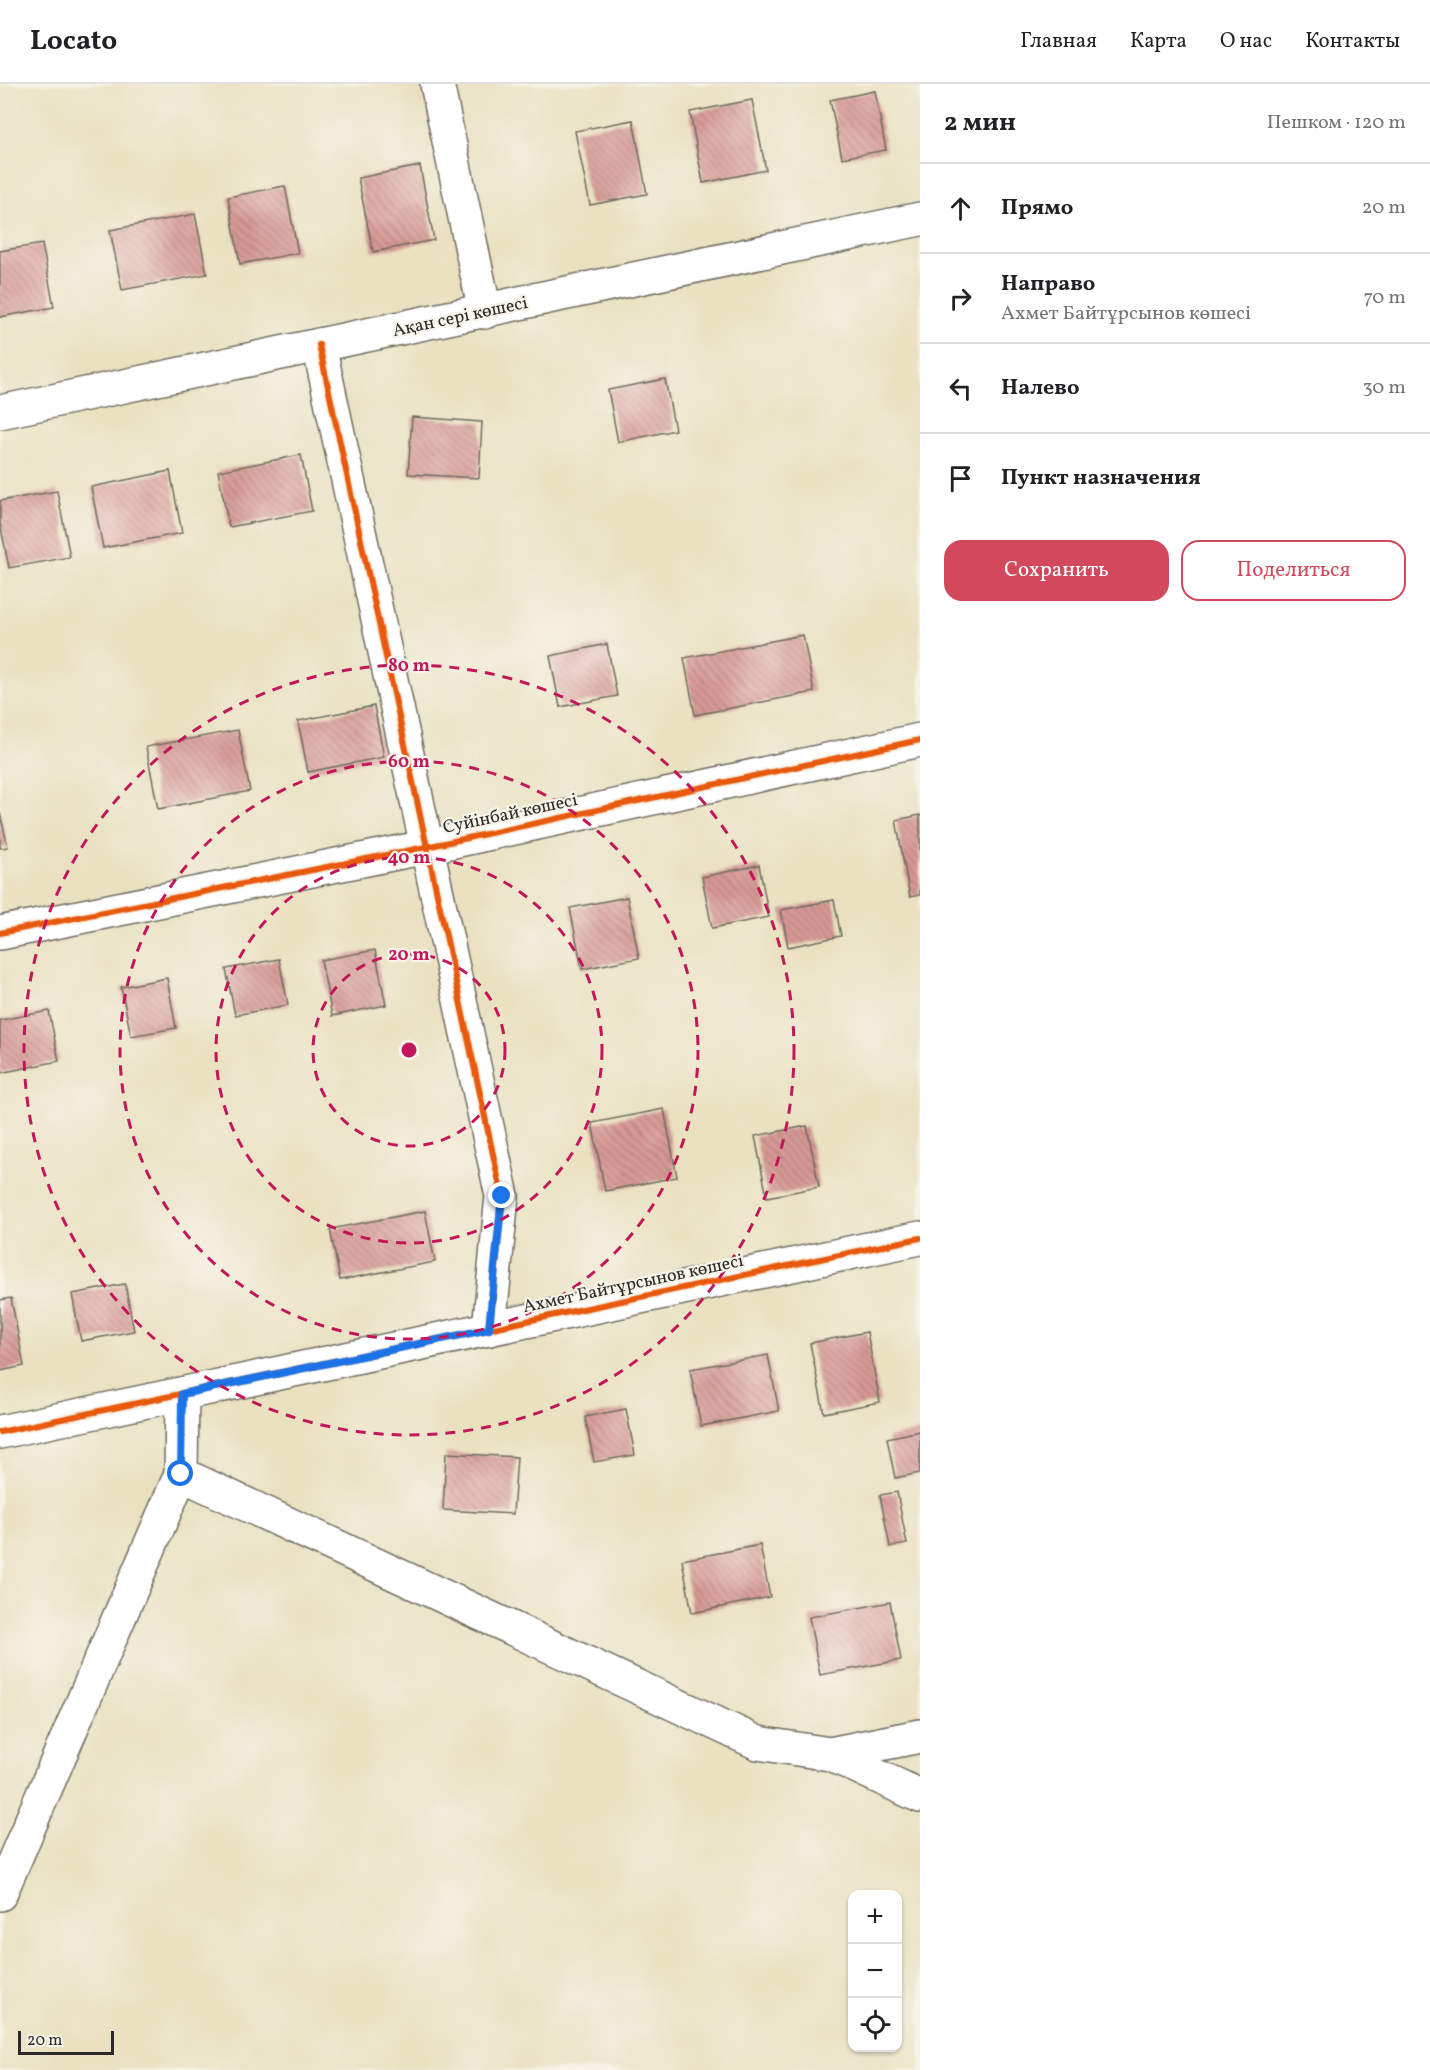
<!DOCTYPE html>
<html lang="ru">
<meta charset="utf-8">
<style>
:root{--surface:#fff;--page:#f2f2f2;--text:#202124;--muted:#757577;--line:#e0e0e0;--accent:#d1495b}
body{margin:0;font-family:Vollkorn,serif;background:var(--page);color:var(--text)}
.controls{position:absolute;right:18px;bottom:18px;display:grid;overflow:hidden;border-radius:12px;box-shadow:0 2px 4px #0004}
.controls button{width:54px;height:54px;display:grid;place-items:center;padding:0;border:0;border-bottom:2px solid var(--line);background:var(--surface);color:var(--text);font:30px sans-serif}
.scale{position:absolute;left:18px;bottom:15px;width:96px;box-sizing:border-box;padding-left:6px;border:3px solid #2b2b2b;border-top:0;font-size:16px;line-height:21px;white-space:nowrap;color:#2b2b2b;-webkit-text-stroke:4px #f7f3e8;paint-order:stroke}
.stop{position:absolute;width:18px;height:18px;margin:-14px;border:4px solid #1a73e8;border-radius:50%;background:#fff}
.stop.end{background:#1a73e8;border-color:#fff;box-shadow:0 2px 6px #0008}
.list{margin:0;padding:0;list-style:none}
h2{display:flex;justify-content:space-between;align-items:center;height:78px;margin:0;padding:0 24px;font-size:26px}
h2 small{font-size:20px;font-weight:400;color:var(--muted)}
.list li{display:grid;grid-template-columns:39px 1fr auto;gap:18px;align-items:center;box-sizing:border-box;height:90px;padding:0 24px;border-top:2px solid var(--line)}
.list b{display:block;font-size:22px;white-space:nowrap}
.list p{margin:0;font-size:20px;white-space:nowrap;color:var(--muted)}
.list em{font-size:20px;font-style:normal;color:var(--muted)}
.actions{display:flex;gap:12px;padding:18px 24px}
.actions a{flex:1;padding:14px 0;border:2px solid var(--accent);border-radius:18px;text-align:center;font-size:21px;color:var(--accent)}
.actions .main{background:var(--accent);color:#fff}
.icon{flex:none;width:33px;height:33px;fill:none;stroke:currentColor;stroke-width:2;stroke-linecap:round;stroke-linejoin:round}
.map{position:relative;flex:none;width:920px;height:1986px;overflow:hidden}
header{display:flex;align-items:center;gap:36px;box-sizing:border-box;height:84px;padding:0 30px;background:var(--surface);border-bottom:2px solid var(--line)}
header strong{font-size:28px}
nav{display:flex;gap:33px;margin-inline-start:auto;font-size:21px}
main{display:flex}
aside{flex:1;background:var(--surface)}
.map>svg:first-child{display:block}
.building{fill:url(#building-back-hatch)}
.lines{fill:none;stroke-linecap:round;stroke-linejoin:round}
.minor-casing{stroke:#6e6b60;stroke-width:36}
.minor{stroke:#fff;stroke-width:33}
.cycleway-casing{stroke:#f7f3e8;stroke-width:10}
.cycleway{stroke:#e8590c;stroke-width:6}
.route{stroke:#1a73e8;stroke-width:8}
.ring{fill:none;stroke:#c2185b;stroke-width:3;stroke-dasharray:10 8}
.labels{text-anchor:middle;stroke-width:4.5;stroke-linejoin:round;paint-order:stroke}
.street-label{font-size:18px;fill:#2b2b2b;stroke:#f7f3e8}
.centre{fill:#c2185b;stroke:#f7f3e8;stroke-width:3}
.ring-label{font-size:18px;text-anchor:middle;font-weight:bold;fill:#c2185b;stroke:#f7f3e8;stroke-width:4.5;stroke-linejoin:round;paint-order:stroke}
</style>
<header>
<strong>Locato</strong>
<nav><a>Главная</a><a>Карта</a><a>О нас</a><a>Контакты</a></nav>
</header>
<main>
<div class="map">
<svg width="920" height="1986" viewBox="0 0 920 1986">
<defs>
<pattern id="building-back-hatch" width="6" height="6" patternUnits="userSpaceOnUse" patternTransform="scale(1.5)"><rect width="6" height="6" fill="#d89995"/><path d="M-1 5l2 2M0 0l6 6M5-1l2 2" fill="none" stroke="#af7d7a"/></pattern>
</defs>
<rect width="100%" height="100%" fill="#f7f3e8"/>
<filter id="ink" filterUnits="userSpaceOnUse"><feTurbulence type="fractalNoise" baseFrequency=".0167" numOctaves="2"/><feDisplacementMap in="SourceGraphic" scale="12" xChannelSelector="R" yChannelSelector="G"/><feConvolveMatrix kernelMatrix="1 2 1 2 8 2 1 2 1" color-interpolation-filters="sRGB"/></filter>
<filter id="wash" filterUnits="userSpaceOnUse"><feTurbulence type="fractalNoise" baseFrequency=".008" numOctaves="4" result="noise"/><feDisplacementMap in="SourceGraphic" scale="24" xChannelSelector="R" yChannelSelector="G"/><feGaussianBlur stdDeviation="1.35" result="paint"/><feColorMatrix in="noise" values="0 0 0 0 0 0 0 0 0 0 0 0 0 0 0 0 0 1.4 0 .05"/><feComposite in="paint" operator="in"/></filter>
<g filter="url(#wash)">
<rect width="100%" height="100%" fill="#eae1c1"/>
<g id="blocks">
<g class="building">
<polygon points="875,7 886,66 842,74 830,16"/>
<polygon points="752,16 766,86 703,99 690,28"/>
<polygon points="633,36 647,110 590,121 575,47"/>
<polygon points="420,82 434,156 373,168 358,94"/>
<polygon points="285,102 298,169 240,180 228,113"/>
<polygon points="195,130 207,190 122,206 110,146"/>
<polygon points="42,160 54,223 0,233 0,167"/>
<polygon points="665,295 675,346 618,358 608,306"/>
<polygon points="412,333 482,338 479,394 408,390"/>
<polygon points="301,371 312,427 229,443 218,387"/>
<polygon points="170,387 182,449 103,464 91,403"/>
<polygon points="57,407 70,473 9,484 0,439 0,417"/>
<polygon points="803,551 814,608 695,631 684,574"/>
<polygon points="607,560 617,612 560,623 550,572"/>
<polygon points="374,622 384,673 308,688 298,637"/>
<polygon points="238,646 250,707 158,725 146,663"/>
<polygon points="0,729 8,763 0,764"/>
<polygon points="920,731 920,811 910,813 896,736"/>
<polygon points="759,781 769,833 712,844 702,793"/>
<polygon points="627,813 639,874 582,885 570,824"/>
<polygon points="834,816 841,852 788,863 781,826"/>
<polygon points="375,866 386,921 332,932 321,876"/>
<polygon points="279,875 288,921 235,931 226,885"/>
<polygon points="167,894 176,944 131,952 121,903"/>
<polygon points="49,927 59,977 0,989 0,936"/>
<polygon points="664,1025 677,1093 605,1107 592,1039"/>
<polygon points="807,1042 819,1103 767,1113 755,1052"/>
<polygon points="425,1127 435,1178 340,1196 330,1145"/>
<polygon points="125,1200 134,1247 81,1257 72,1210"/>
<polygon points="11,1214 24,1282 0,1287 0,1216"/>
<polygon points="867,1248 880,1318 824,1329 810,1259"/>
<polygon points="768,1271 779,1327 701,1342 690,1285"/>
<polygon points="626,1325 635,1371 594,1378 585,1333"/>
<polygon points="920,1347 920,1389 895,1394 887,1354"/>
<polygon points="446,1369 517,1373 513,1430 443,1426"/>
<polygon points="897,1408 907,1460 890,1463 880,1411"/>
<polygon points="760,1461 770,1513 692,1529 682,1476"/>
<polygon points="890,1518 901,1576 820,1591 809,1533"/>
</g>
</g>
</g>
<g filter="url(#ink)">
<use href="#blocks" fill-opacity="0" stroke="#6e6b60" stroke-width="1.5"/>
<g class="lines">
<g class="minor-casing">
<g id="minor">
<polyline points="437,0 485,228"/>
<polyline points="319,261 502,1112 489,1245"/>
<polyline points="0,328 920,135"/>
<polyline points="0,849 426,763 920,656"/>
<polyline points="182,1310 181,1390 758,1659 830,1670 920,1712"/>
<polyline points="0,1348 920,1154"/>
<polyline points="830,1670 920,1652"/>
<polyline points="0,1810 181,1390"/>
</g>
</g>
<use href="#minor" class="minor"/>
<g class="cycleway-casing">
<g id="cycleway">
<polyline points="319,261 502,1112 489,1245"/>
<polyline points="0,849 426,763 920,656"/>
<polyline points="0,1348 920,1154"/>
</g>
</g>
<use href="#cycleway" class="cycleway"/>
</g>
</g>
<g class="lines" filter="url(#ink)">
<polyline class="route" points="181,1390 182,1310 489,1245 502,1112"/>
</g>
<g class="ring">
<circle cx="409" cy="966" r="96"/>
<circle cx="409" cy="966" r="193"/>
<circle cx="409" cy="966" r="289"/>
<circle cx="409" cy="966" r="385"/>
</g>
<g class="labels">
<g class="street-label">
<text transform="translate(460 232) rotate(-12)" y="6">Ақан сері көшесі</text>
<text transform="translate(510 729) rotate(-12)" y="6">Суйінбай көшесі</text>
<text transform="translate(633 1199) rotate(-12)" y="6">Ахмет Байтұрсынов көшесі</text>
</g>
</g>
<circle cx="409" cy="966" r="9" class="centre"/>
<g class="ring-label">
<text x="409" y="587">80 m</text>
<text x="409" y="683">60 m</text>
<text x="409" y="779">40 m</text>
<text x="409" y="876">20 m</text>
</g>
</svg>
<div class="controls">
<button>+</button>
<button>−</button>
<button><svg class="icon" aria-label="locate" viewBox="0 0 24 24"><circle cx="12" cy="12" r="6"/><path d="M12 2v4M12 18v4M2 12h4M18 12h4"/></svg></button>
</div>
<div class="scale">20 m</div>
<div class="stop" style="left:181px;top:1390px"></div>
<div class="stop end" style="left:502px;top:1112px"></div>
</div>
<aside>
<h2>2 мин<small>Пешком · 120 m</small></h2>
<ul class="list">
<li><svg class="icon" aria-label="ahead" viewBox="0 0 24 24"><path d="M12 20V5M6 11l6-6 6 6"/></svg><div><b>Прямо</b></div><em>20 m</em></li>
<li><svg class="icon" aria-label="right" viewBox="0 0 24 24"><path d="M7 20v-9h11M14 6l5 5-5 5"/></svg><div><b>Направо</b><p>Ахмет Байтұрсынов көшесі</p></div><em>70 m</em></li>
<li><svg class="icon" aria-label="left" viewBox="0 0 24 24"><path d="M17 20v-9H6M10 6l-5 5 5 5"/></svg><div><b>Налево</b></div><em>30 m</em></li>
<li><svg class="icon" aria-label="arrive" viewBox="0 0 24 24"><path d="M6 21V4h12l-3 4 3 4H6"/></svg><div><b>Пункт назначения</b></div></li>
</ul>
<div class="actions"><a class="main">Сохранить</a><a>Поделиться</a></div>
</aside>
</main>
